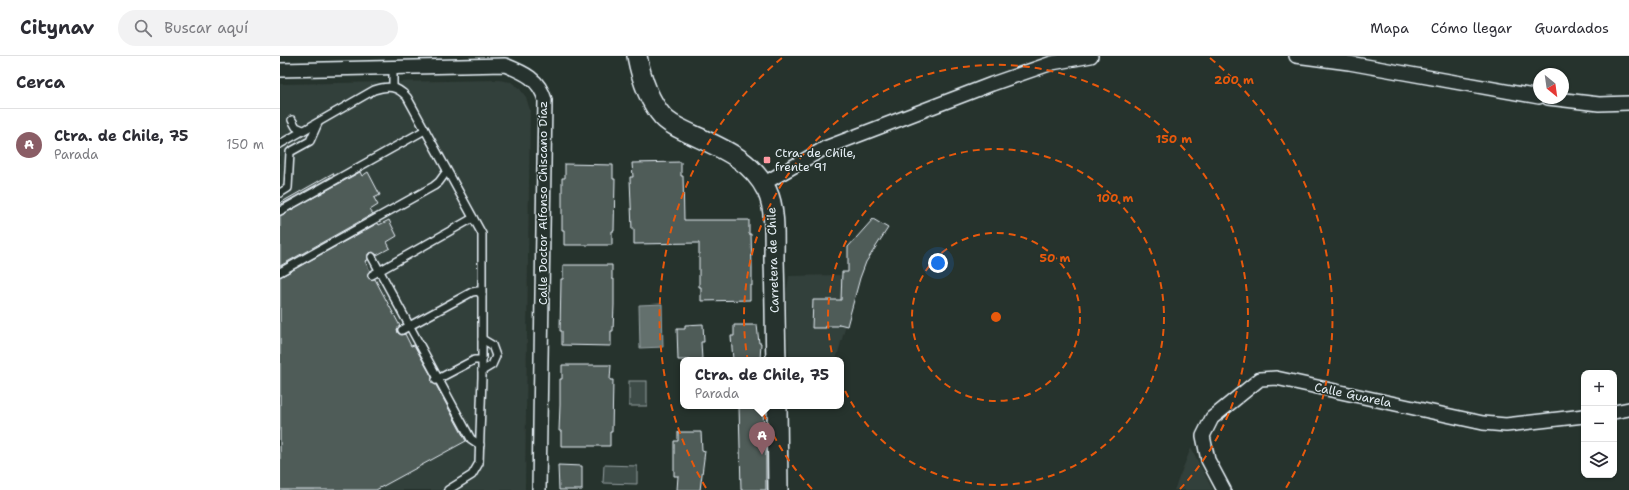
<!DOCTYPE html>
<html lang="es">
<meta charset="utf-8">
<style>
:root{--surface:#fff;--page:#f2f2f3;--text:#2b2b33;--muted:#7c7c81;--line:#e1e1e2;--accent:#8a5d65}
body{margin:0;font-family:"Shantell Sans",sans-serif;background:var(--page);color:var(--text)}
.controls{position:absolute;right:12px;bottom:12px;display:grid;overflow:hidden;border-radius:8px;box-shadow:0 1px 3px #0004}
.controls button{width:36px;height:36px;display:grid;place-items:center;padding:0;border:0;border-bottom:1px solid var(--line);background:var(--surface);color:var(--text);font:20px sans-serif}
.compass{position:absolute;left:1253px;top:12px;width:36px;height:36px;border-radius:50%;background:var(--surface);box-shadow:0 1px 3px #0004;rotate:151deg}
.you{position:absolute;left:658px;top:207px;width:14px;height:14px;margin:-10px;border:3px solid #fff;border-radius:50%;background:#1a73e8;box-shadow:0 0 0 6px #1a73e833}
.badge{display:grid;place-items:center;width:26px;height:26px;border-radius:50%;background:var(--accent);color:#fff;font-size:13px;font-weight:700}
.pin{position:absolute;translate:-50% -33px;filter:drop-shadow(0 1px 2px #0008)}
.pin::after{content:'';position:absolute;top:21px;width:14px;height:12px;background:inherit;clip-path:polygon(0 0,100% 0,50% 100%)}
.popup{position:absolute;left:400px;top:301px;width:164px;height:52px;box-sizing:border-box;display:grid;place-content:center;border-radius:8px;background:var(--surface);filter:drop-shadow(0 1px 3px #0005);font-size:13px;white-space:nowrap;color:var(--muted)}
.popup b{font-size:15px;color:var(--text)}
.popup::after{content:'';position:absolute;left:50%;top:100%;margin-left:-8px;border:8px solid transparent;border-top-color:var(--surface)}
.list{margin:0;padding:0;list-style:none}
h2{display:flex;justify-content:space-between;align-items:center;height:52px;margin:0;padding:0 16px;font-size:17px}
h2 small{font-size:13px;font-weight:400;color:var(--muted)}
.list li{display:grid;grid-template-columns:26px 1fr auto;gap:12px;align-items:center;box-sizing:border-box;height:72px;padding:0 16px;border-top:1px solid var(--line)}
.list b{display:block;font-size:15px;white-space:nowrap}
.list p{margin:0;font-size:13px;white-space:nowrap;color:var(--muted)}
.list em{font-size:13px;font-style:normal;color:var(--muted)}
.icon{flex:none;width:22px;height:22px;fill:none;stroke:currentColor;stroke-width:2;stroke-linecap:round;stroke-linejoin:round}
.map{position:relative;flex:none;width:1349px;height:434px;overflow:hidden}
header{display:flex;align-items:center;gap:24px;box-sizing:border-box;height:56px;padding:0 20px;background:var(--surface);border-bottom:1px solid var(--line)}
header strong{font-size:19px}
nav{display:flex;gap:22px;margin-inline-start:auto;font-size:14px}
.search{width:280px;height:36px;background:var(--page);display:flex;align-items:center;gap:10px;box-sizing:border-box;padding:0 14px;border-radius:22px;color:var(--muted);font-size:15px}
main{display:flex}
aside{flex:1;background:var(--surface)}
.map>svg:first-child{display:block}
.built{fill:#333f3a}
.green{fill:#3e4b47;stroke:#939ea0}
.water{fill:#636f6d;stroke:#98a3a5}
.building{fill:#505c59;stroke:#e8f1f8}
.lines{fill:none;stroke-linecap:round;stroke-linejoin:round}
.lane-casing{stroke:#e8f1f8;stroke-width:10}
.street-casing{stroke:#e8f1f8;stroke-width:16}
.secondary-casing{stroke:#e8f1f8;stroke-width:22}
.lane{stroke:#26332d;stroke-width:7}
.street{stroke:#26332d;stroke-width:13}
.secondary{stroke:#26332d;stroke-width:19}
.ring{fill:none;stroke:#e8590c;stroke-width:2;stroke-dasharray:7 5}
.poi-dot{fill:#ff9aa2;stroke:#26332d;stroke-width:1.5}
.labels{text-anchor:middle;stroke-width:3;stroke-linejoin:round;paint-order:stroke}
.poi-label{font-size:12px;fill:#e8f1f8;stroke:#26332d;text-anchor:start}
.street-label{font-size:12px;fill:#e8f1f8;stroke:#26332d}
.centre{fill:#e8590c;stroke:#26332d;stroke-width:2}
.ring-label{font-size:12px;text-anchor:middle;font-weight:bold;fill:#e8590c;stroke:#26332d;stroke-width:3;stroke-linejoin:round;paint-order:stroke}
</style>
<header>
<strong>Citynav</strong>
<div class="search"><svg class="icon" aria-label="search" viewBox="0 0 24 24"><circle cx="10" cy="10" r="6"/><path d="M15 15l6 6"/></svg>Buscar aquí</div>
<nav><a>Mapa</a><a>Cómo llegar</a><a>Guardados</a></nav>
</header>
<main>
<aside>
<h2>Cerca<small></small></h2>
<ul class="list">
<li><span class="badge">A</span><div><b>Ctra. de Chile, 75</b><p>Parada</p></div><em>150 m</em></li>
</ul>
</aside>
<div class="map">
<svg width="1349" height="434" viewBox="0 0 1349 434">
<rect width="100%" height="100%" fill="#26332d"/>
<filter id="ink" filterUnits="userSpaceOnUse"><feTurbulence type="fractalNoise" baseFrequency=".025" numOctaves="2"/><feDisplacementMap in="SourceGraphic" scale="8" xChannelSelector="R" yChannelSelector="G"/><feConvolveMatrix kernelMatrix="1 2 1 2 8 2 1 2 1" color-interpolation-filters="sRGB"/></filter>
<g filter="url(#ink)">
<g class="built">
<polygon points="219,24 231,26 240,33 246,41 250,54 245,434 0,434 0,28"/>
<polygon points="559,219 580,220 556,304 509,304 506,238 509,220"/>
<polygon points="911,392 933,434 894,434"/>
</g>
<g class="green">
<rect x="349" y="325" width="18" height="25"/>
<polygon points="324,409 357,410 357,428 323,427"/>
</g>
<polygon class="water" points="382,248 383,291 360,292 359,249"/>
<g class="building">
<polygon points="401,106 401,120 403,120 404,164 469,164 469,178 471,178 472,212 472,230 470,230 470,244 421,245 421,231 419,231 419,187 354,188 354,173 352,174 350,123 350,121 353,121 352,107"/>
<polygon points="285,108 333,109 333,123 335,123 334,175 332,175 332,189 284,189 284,174 282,174 282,122 285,122"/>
<polygon points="80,116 82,120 88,116 100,139 94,142 98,149 90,154 93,158 0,210 0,160"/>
<polygon points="53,117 54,119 0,149 0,147"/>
<polygon points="593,163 608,172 586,206 580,222 567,270 559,268 558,270 546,270 546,272 532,272 533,244 561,244 562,216 568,216 568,191"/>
<polygon points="109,164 117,180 107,186 110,192 97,199 93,196 88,198 88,204 85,205 90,215 88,217 88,221 90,223 95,223 120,270 117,273 118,277 121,279 125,278 131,290 134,289 152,321 152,327 156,329 186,385 96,434 0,434 0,221 98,167 99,169"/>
<polygon points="283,209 332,209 332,223 334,223 334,249 333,275 331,275 331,290 282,289 282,275 280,275 281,223 283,223"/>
<polygon points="423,268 424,286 421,286 422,304 398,304 397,273 405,273 405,269"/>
<polygon points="454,269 477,269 479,287 481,287 480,304 453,304 451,280 454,280"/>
<polygon points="282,309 331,309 330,324 333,324 332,376 330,376 330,390 281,390 281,375 279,375 280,349 280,323 282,323"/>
<polygon points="459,350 483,350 484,385 486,391 486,434 461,434"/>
<polygon points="398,376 421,376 422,394 425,395 420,434 397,434 398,420 394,420 394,385 398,385"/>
<polygon points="278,409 302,410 302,434 279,434"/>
</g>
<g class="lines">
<g class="lane-casing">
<g id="lane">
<polyline points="113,11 113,31"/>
<polyline points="12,64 16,71 23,74"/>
<path d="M 0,88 L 94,34 C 108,29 117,30 127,41 L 202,178 L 202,321 L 199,407 L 192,419 L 168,434"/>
<polyline points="0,137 8,132 10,96 30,85 38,67"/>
<polyline points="0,155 145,74"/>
<polyline points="92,201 191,383 200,389"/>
<polyline points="0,216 154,130 159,126 167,115"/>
<polyline points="92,219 193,162"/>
<polyline points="122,274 192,236 198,235 202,239"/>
<polyline points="202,315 212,309 216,300 212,289 202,283"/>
<polyline points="156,324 194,304 202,304"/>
</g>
</g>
<g class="street-casing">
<g id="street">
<polyline points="1016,0 1069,7 1259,41"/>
<path d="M 0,14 L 225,9 C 245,17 259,23 265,44 L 259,434"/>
<polyline points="1268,42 1319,48 1349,47"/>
<polyline points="483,128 545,92 712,28 772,7 811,0"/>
<polyline points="1334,356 1349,353"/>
<polyline points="944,434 928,404 923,380 932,362 980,323 996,322 1203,367 1226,369 1304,360"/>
</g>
</g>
<g class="secondary-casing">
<g id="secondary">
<path d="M 357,0 C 361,21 368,44 383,61 C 390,69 401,73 411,78 C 441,92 471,103 487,135 C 496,153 494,183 494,204 C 495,237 495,271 496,304"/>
<polyline points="497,350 498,434"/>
</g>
</g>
<use href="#lane" class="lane"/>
<use href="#street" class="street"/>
<use href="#secondary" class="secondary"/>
</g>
</g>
<g class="ring">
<circle cx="716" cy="261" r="84"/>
<circle cx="716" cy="261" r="168"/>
<path d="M532 433A252 252 0 1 1 900 433"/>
<path d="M426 432A336 336 0 0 1 502 2M930 2A336 336 0 0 1 1006 432"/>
</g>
<rect class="poi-dot" x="483" y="100" width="8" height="8" rx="2"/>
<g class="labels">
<g class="poi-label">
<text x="495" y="101">Ctra. de Chile,<tspan x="495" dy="14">frente 91</tspan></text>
</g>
<g class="street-label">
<text transform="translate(263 147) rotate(-90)" y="4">Calle Doctor Alfonso Chiscano Díaz</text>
<text transform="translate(493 204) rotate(-92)" y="4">Carretera de Chile</text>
<text transform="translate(1073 339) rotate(12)" y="4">Calle Guarela</text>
</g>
</g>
<circle cx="716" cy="261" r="6" class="centre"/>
<g class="ring-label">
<text x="954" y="28">200 m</text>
<text x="894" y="87">150 m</text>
<text x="835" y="146">100 m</text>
<text x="775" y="206">50 m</text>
</g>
</svg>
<div class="controls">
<button>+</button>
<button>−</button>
<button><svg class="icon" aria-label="layers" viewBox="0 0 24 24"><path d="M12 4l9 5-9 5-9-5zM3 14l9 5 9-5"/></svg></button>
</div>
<svg class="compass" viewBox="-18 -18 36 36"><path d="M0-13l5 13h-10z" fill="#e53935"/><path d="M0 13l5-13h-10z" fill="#7c7c81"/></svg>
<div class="you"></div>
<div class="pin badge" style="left:482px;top:399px">A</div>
<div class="popup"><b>Ctra. de Chile, 75</b>Parada</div>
</div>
</main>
